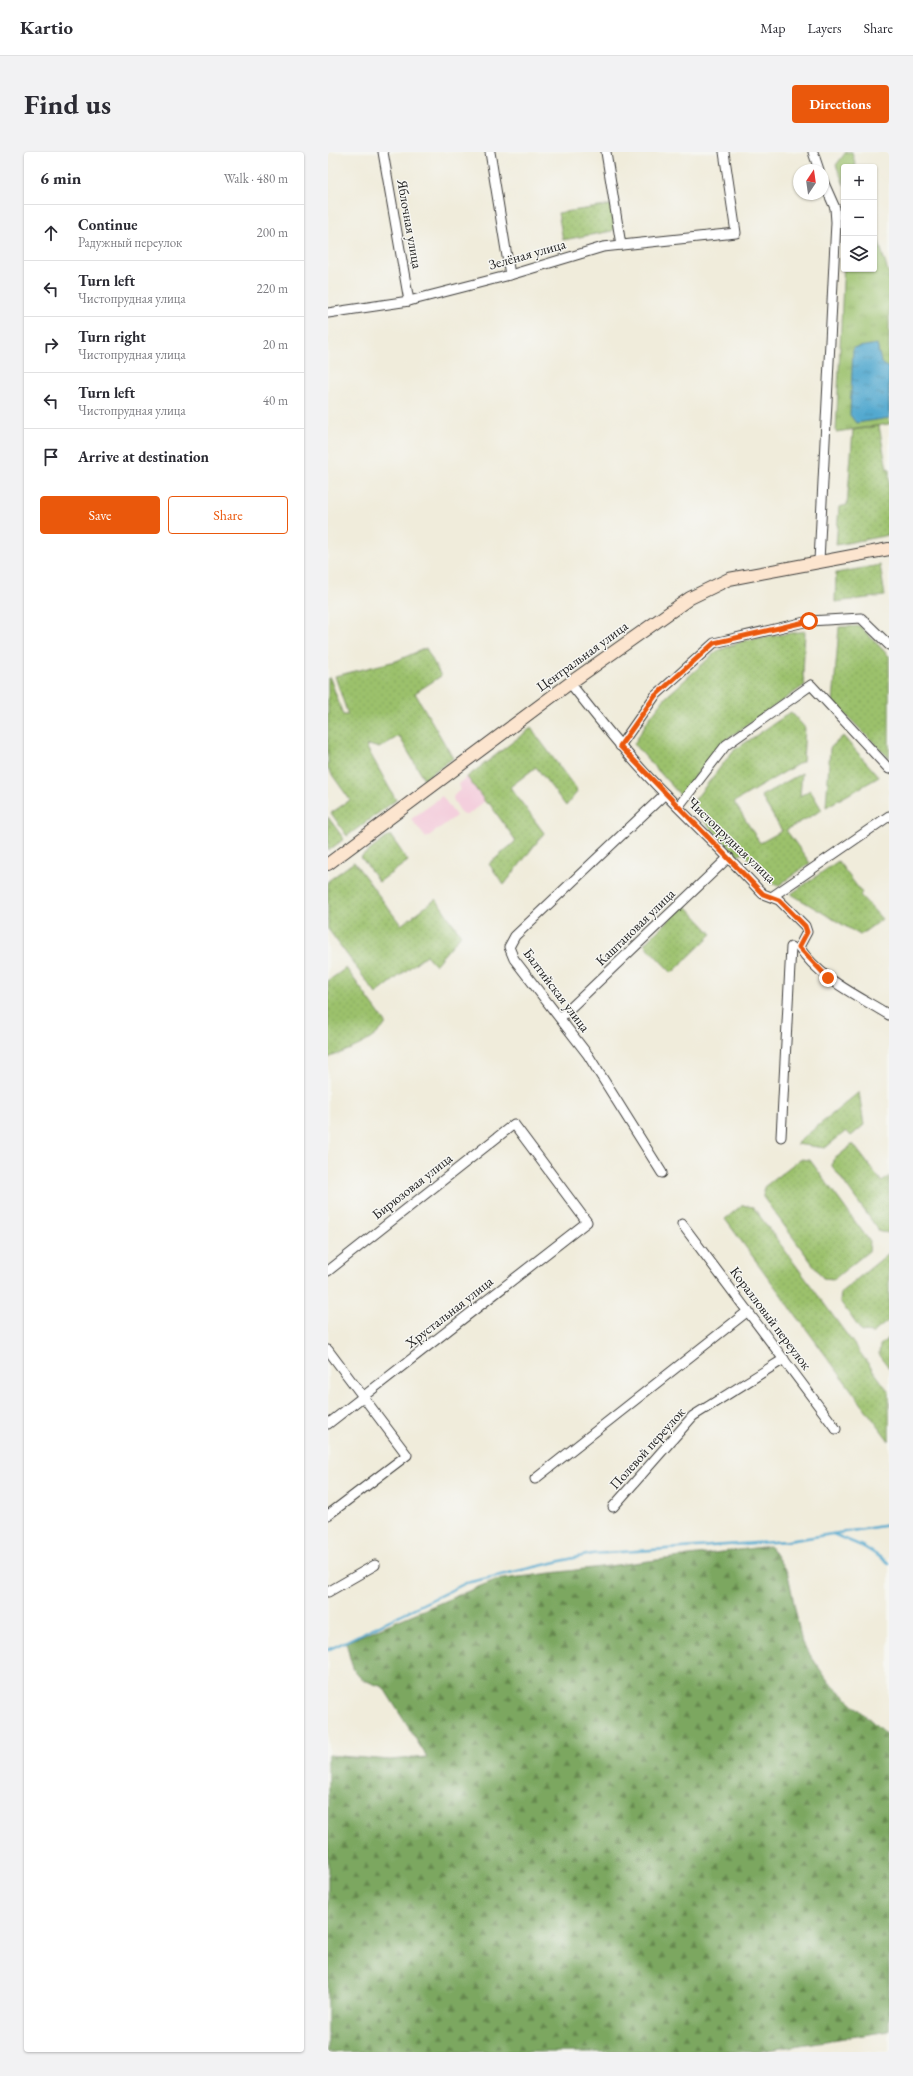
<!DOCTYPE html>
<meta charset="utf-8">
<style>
:root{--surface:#fff;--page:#f2f2f3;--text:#2b2b33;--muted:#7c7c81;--line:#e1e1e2;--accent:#ea580c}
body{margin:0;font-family:"EB Garamond",serif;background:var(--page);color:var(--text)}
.controls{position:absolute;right:12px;top:12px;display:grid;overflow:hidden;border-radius:4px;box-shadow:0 1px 3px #0004}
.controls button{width:36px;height:36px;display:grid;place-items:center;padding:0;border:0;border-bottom:1px solid var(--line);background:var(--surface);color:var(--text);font:20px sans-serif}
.compass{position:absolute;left:465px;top:12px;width:36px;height:36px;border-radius:50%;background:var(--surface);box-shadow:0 1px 3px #0004;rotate:13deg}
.stop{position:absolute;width:12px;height:12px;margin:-9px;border:3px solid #ea580c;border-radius:50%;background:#fff}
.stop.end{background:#ea580c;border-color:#fff;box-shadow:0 1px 4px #0008}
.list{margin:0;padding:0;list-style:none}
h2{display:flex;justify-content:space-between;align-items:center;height:52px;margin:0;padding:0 16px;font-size:17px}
h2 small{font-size:13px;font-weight:400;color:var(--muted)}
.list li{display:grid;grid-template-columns:26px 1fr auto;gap:12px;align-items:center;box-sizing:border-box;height:56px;padding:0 16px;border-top:1px solid var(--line)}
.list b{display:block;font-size:15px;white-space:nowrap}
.list p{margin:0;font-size:13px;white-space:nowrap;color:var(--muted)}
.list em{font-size:13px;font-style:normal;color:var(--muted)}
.actions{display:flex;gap:8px;padding:12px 16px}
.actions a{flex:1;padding:9px 0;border:1px solid var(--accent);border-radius:4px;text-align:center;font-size:14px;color:var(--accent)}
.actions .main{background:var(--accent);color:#fff}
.icon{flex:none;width:22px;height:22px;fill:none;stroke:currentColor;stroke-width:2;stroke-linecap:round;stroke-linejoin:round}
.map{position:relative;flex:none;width:561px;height:1900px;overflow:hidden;border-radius:4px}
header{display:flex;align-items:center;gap:24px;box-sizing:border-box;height:56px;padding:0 20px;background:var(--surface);border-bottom:1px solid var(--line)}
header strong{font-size:19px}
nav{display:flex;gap:22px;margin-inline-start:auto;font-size:14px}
.intro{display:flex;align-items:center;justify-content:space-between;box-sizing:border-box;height:96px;padding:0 24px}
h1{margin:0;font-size:28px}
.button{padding:10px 18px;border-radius:4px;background:var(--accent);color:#fff;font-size:14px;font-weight:700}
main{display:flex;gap:24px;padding:0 24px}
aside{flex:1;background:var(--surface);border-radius:4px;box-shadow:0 1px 3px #0004}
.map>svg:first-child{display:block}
.built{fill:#f4cfdd}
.grass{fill:url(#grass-tufts);stroke:#5c6e44}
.forest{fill:url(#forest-firs);stroke:#4c623e}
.garden{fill:url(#garden-dots);stroke:#5c6e44}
.water{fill:url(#water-ripples);stroke:#386276}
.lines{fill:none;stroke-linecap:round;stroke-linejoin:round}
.stream{stroke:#53a9cf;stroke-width:2.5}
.minor-casing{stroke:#3c3b39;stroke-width:11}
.secondary-casing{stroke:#3c3b39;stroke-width:14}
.minor{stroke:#fff;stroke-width:9}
.secondary{stroke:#fce5cf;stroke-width:12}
.route{stroke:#ea580c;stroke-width:5}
.labels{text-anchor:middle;stroke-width:3;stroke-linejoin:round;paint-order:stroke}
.street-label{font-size:14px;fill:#1c1c1c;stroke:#f6f6f2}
</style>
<header>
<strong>Kartio</strong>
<nav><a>Map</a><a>Layers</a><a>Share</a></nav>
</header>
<div class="intro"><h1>Find us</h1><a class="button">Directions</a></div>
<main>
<aside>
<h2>6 min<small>Walk · 480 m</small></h2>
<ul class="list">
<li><svg class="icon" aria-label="ahead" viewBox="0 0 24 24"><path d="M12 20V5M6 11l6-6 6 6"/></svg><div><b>Continue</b><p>Радужный переулок</p></div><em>200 m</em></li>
<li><svg class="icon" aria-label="left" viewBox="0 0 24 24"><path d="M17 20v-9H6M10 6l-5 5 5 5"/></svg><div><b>Turn left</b><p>Чистопрудная улица</p></div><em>220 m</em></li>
<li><svg class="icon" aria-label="right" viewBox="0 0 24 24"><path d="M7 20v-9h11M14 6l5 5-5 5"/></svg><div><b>Turn right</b><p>Чистопрудная улица</p></div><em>20 m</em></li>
<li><svg class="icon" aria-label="left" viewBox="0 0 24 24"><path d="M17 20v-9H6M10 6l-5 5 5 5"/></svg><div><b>Turn left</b><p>Чистопрудная улица</p></div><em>40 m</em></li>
<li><svg class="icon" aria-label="arrive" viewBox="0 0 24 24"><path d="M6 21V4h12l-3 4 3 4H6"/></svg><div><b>Arrive at destination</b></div></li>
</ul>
<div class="actions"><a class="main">Save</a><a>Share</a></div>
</aside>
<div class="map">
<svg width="561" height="1900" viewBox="0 0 561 1900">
<defs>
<pattern id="grass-tufts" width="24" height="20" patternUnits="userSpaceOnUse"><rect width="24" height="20" fill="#9bc16c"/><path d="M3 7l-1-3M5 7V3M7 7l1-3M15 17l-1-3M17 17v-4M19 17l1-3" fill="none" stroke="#85a55d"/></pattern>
<pattern id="forest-firs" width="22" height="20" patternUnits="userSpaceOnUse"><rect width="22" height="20" fill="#7ca760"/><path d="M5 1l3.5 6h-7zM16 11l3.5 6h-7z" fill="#65874e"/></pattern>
<pattern id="garden-dots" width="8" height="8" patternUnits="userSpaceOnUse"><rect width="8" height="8" fill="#9bc16c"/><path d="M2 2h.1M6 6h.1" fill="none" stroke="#85a55d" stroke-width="1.8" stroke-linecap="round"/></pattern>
<pattern id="water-ripples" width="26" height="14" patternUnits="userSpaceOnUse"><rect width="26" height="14" fill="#53a9cf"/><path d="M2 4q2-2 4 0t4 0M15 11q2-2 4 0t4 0" fill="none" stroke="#4489a7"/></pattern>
</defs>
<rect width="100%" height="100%" fill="#f6f6f2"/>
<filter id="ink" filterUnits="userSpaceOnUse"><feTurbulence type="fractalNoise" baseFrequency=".025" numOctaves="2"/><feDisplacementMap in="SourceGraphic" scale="8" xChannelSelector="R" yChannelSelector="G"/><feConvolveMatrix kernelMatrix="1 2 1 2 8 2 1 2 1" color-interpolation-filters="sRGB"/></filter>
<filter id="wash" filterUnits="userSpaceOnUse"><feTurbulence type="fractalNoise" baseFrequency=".012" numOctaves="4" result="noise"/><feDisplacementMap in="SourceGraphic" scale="16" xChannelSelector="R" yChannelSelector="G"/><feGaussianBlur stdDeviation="0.9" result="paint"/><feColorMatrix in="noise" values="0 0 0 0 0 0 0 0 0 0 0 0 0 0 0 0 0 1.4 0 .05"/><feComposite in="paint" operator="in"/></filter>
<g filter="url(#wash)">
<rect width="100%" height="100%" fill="#f0ecdb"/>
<g class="built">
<polygon points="139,625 157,649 139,663 134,662 125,647 126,643 132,638 130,632"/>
<polygon points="114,644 128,664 98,686 83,667"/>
</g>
<g class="grass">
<polygon points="518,0 524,0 528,15 516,15 516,33 508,13"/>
<polygon points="546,74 561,123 561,272 508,280 516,109 516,117 546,117"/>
</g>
<path class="forest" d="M 442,1394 L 460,1422 L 474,1491 L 500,1529 L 561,1585 L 561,1879 L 428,1900 L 0,1900 L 0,1603 L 62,1608 L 99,1605 L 55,1535 C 23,1525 26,1521 18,1490 L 167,1428 Z"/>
<g class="garden">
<polygon points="284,53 287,75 284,79 235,88 230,61"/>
<polygon points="551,274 559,317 561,316 561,383 508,393 511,355 519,353 525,278"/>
<polygon points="552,413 557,444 507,450 508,421"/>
<polygon points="532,474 561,504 561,606 505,550 511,475"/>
<polygon points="477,479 475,524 477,533 396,589 352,643 306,592 320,568 337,546 389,499 418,488"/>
<polygon points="98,496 113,524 87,541 125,606 96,627 71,584 51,596 41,593 38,594 68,648 19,684 3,661 22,648 0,617 0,526 2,526 15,563 20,563 7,524 68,509"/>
<polygon points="463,560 477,576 475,609 406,650 432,691 454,679 433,644 474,621 472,644 482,638 494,658 458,678 482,711 450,734 442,730 416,701 409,704 362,654 405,599"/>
<polygon points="203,576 248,637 249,640 238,654 208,615 182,635 216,681 176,733 161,712 188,689 161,651 159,652 139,625"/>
<polygon points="515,584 551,625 498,655 502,596"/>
<polygon points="0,665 16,687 0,699"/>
<polygon points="62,683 80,709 51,730 33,705"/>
<polygon points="510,709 534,741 532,743 554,767 532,783 463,742"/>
<polygon points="26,710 73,773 108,747 133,783 107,813 98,803 48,842 0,777 0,729"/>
<polygon points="357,753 384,782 344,821 316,792"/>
<path d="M 18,816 L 58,871 C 47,890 20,898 0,906 L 0,829 Z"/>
<polygon points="531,940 536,973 523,984 518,979 497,996 468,992"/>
<polygon points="525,992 554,1030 561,1024 561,1081 552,1080 504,1014 505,1008"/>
<polygon points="472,1007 482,1008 542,1090 541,1099 506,1127 495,1126 435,1045 436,1035"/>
<polygon points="414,1053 425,1055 561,1240 561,1289 397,1067"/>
<polygon points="561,1101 561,1168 545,1181 534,1180 512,1149 513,1140"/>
<polygon points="561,1186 561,1216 551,1202 552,1193"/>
</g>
<polygon class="water" points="549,192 553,210 561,217 561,266 528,271 522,263 525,196"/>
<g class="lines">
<g class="stream">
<polyline points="505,1382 536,1395 561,1411"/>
<polyline points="0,1498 138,1431 263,1402 460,1389 561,1373"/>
</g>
</g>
</g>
<g filter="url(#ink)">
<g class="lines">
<g class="minor-casing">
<g id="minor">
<polyline points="55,0 81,149"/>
<polyline points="162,0 182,123"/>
<polyline points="278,0 293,93"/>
<polyline points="485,0 491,18"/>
<polyline points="0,161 81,149 182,123 275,95 408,81 396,0"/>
<polyline points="491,409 508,70 507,56 495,29"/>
<path d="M 242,531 C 272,569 302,607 337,642 C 368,674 401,705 431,738 L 435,742 L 451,748 L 477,774 L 479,780 L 471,795 C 492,827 529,843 561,863"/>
<polyline points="292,594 327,544 386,491 481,469 533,466 561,493"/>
<polyline points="350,655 398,593 483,533 561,617"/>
<polyline points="445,744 561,664"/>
<polyline points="232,866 401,705"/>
<polyline points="453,985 463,795"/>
<polyline points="334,1021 260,903 186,807 181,795 187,784 337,642"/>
<polyline points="354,1072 508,1277"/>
<polyline points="0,1119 186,972 259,1070 0,1272"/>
<polyline points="0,1198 79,1303 0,1363"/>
<polyline points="207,1327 420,1159"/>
<polyline points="285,1355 365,1264 456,1207"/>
<polyline points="0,1440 47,1413"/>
</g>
</g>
<g class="secondary-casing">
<polyline id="secondary" points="0,712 242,531 362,446 401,427 561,397"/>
</g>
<use href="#minor" class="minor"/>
<use href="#secondary" class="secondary"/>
</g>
</g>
<g class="lines" filter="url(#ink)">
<polyline class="route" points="481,469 386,491 327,544 292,594 431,738 435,742 451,748 477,774 479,780 471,795 500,826"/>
</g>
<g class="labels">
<g class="street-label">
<text transform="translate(82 72) rotate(80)" y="5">Яблочная улица</text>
<text transform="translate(199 102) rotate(-16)" y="5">Зелёная улица</text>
<text transform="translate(254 504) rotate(-36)" y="5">Центральная улица</text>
<text transform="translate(404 688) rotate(44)" y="5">Чистопрудная улица</text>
<text transform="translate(307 775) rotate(-44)" y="5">Каштановая улица</text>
<text transform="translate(229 838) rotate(53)" y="5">Балтийская улица</text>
<text transform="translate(84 1034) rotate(-38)" y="5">Бирюзовая улица</text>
<text transform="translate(121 1160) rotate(-38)" y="5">Хрустальная улица</text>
<text transform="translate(443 1166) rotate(53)" y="5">Коралловый переулок</text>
<text transform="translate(319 1296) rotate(-48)" y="5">Полевой переулок</text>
</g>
</g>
</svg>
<div class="controls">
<button>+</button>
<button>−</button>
<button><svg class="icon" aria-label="layers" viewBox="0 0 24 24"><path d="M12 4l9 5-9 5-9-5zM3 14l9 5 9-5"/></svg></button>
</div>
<svg class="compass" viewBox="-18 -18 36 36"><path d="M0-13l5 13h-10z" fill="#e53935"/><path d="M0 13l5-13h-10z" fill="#7c7c81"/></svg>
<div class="stop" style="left:481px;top:469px"></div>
<div class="stop end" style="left:500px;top:826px"></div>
</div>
</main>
